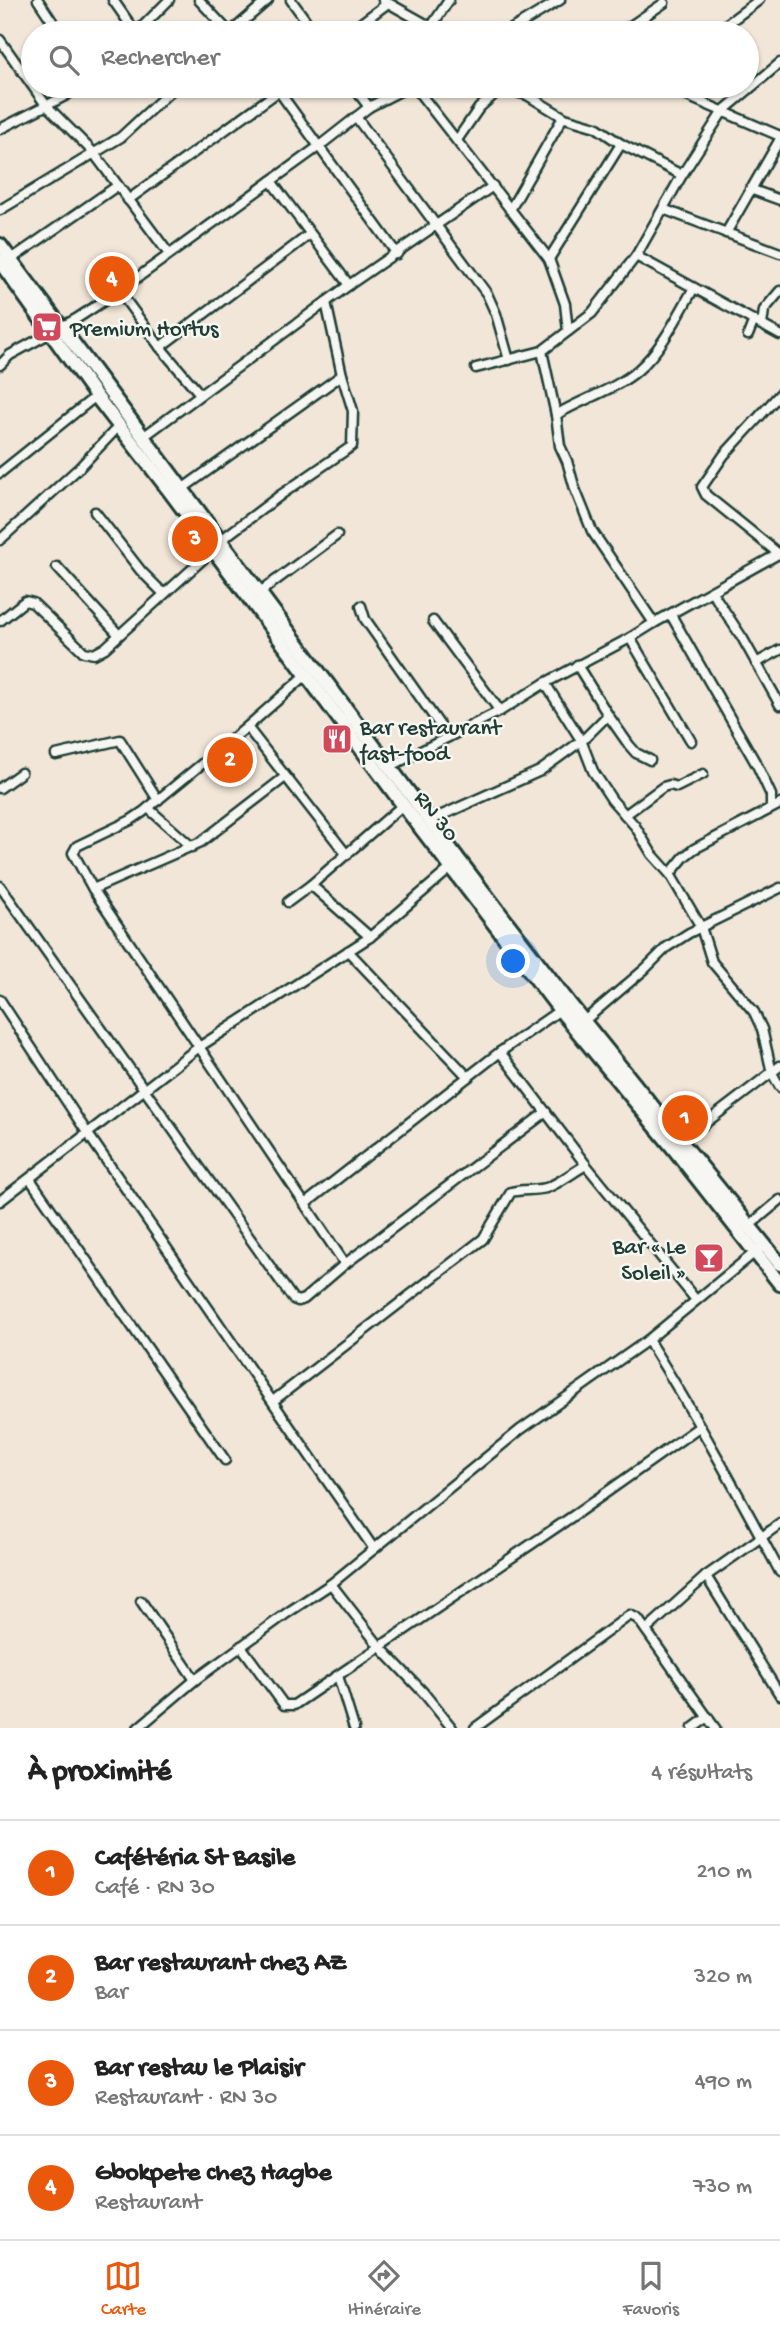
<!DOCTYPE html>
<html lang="fr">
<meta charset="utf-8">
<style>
:root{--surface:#fff;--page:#f2f2f2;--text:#222;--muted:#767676;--line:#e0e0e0;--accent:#ea580c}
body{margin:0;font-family:"Gochi Hand",sans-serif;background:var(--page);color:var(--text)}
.you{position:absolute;left:514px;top:962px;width:24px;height:24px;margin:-18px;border:5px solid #fff;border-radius:50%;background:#1a73e8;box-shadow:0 0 0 10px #1a73e833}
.badge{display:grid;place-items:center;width:46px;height:46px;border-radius:50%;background:var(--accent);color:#fff;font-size:23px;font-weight:700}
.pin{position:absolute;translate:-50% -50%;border:4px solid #fff;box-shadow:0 2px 7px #0006}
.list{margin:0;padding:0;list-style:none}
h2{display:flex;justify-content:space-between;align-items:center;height:91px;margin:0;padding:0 28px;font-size:30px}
h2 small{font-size:23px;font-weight:400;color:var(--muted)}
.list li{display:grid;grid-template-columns:46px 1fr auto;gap:21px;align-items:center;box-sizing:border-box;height:105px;padding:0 28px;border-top:2px solid var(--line)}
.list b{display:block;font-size:26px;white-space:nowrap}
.list p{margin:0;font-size:23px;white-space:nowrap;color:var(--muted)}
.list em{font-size:23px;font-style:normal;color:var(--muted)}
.icon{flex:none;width:38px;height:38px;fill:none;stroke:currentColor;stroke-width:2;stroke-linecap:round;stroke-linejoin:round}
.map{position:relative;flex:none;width:780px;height:1728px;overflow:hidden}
.search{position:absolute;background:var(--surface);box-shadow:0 2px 5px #0004;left:21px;right:21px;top:21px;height:77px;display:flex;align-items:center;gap:18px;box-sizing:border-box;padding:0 24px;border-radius:38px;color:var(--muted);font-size:26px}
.sheet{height:511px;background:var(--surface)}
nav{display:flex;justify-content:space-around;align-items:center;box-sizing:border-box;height:98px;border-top:2px solid var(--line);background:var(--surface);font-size:19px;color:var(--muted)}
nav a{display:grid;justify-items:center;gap:4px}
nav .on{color:var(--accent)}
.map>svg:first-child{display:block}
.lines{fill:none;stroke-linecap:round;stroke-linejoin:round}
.minor-casing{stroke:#1f3d34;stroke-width:13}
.primary-casing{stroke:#1f3d34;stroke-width:18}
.minor{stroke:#f6f6f2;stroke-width:8}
.primary{stroke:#f6f6f2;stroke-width:12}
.labels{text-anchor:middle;stroke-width:5;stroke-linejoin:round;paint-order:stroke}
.poi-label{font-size:23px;fill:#1f3d34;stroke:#f6f6f2;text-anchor:start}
.street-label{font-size:23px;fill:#1f3d34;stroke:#f6f6f2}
</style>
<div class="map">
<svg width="780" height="1728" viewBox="0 0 780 1728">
<rect width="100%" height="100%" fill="#f1e6d7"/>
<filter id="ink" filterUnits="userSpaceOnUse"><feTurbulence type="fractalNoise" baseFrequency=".0143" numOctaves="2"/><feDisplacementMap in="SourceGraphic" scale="14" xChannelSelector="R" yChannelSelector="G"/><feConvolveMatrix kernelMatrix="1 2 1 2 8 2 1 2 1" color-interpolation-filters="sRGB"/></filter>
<g filter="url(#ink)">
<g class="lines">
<g class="minor-casing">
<g id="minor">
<polyline points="38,0 60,33"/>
<polyline points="113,0 136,33"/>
<polyline points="199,0 230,33 268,0"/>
<polyline points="291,0 315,33"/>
<polyline points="383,0 431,27 449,33"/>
<polyline points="431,27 449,0"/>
<polyline points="136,33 169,0"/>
<polyline points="348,33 388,3"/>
<polyline points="505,33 560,0"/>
<polyline points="620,33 664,3"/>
<polyline points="715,33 759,0"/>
<polyline points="0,40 46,105 93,152 169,254"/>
<polyline points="275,86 397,254"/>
<polyline points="353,86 369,107"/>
<polyline points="414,86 549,259 565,304 568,331"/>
<polyline points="664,86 780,136"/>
<polyline points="356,117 487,294 496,314 509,360"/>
<polyline points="0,129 67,95 80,86"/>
<polyline points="457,140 479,108 496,93 505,89 527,95 565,118 596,127 621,144 682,175"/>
<polyline points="271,181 349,285"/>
<polyline points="750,189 780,200"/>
<polyline points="128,200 279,91"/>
<polyline points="663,209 780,253"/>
<polyline points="0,210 121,137 176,86"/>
<polyline points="510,210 563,117"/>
<polyline points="726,233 780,139"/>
<polyline points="636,256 780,335"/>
<polyline points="549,259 621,144"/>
<polyline points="10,260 117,186"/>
<polyline points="119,291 160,347 200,394"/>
<polyline points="762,325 764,310 780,291"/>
<polyline points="748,335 754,320"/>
<polyline points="160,347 309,235"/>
<path d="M 542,351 L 556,415 C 582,399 615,390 638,370 C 663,348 678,315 694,288"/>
<polyline points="0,365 10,355 76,319 119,291 318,147 369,107 410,86"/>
<polyline points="476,368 542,351 592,313 636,256 682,175 723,111 780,63"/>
<polyline points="556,415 560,446 567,461 575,489 592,531 654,623"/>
<polyline points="143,437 349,285 493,186"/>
<polyline points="0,473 96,396"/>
<polyline points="182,489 342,375"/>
<polyline points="95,512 141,571 164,594"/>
<polyline points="0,540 80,467 119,426"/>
<polyline points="221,540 282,494 352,446 353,411 342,375 326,302"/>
<polyline points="779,554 706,495 702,487 724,455 780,394"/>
<polyline points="57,567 119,635"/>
<polyline points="260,592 337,535"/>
<polyline points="712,592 743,639 780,705"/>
<polyline points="361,606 365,619 448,737"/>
<polyline points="671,615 758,767 771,795 771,808"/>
<polyline points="0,621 25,601 33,603 84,652 94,654 105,648 213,550"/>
<polyline points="433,621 500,711"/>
<polyline points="630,638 691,741"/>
<polyline points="756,663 780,650"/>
<polyline points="577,665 608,715 629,745 636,753 650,760"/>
<polyline points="306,675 247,727 143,812 131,820 77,846 73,853 93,889 345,1264"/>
<polyline points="545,683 581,740 593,771 612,800 635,826 652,854 670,874 701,927 712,962 754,1012 762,1029 772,1073 780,1087"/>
<polyline points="247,727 347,855"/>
<polyline points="56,755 120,740 158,800"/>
<polyline points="389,767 500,711 545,683 630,638 654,623 780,553"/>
<polyline points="0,788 21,773"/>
<polyline points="148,808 192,847"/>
<polyline points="625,815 663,787 670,785 677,787 703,774"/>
<polyline points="429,821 540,771 584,739 608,715"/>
<polyline points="670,874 684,857 694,849 780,804"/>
<polyline points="0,886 293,1299 298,1301 304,1299 345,1264 546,1112"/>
<polyline points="93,889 201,842 285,777"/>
<polyline points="288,902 311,885"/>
<polyline points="370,937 311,885 403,805"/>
<polyline points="348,951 468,1077"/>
<polyline points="0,1000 88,1134 374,1549"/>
<polyline points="584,1021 645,969 667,947 689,933 780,888"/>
<polyline points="500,1052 586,1165 696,1300"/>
<polyline points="682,1141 780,1066"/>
<polyline points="30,1179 225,1460"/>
<polyline points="0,1201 199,1047 370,937 452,867"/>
<polyline points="305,1204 500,1052 560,1010"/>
<polyline points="749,1226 780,1200"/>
<path d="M 648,1340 C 695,1414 738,1494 780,1572"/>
<path d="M 273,1401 L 483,1239 L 511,1192 C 522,1189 534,1191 546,1188 C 560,1183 573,1172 586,1165"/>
<polyline points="706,1576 780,1695"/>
<polyline points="331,1584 380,1647 423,1692 452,1728"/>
<polyline points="141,1601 195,1680"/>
<polyline points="646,1630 706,1576 780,1524"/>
<polyline points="241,1646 284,1705 294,1705 573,1516 699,1427"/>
<polyline points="338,1676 354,1728"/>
<polyline points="138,1728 195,1680 287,1613 331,1584 520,1430 648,1340 759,1249"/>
<polyline points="475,1728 630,1615 638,1619 715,1728"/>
<polyline points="693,1728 708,1717"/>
</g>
</g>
<g class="primary-casing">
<g id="primary">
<polyline points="0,245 459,860 569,1003 780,1264"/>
<polyline points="0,262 96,396 171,493 403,805 560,1010 674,1149 780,1284"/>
</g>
</g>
<use href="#minor" class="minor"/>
<use href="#primary" class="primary"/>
</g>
</g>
<defs>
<g id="supermarket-square" transform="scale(1.575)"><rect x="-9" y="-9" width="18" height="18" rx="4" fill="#d1495b" stroke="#f6f6f2"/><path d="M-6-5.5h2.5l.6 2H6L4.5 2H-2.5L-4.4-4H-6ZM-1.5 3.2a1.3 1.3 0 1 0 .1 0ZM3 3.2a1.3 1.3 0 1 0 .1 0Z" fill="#fff"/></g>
<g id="restaurant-square" transform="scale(1.575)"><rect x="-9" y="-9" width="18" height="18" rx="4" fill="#d1495b" stroke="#f6f6f2"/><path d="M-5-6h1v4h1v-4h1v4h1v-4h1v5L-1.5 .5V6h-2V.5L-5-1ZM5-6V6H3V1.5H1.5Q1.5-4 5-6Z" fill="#fff"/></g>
<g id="bar-square" transform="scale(1.575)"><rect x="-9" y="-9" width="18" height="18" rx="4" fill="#d1495b" stroke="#f6f6f2"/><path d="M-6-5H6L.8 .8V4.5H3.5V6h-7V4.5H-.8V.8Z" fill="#fff"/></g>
</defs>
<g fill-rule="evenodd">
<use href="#supermarket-square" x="47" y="327"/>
<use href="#restaurant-square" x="337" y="739"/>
<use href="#bar-square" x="709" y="1258"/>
</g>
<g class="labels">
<g class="poi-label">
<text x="70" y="335">Premium Hortus</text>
<text x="360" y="734">Bar restaurant<tspan x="360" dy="26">fast-food</tspan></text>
<text x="686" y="1253" text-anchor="end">Bar « Le<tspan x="686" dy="26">Soleil »</tspan></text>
</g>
<g class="street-label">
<text transform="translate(438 815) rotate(52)" y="8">RN 30</text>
</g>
</g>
</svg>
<div class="you"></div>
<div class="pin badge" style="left:685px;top:1118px">1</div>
<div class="pin badge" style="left:230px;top:760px">2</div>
<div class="pin badge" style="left:195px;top:539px">3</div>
<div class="pin badge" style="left:112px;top:279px">4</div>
<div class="search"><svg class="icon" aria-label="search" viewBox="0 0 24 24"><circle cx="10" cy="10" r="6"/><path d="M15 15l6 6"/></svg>Rechercher</div>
</div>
<section class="sheet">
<h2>À proximité<small>4 résultats</small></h2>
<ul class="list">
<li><span class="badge">1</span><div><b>Cafétéria St Basile</b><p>Café · RN 30</p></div><em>210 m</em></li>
<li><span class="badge">2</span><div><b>Bar restaurant chez AZ</b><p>Bar</p></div><em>320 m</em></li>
<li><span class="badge">3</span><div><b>Bar restau le Plaisir</b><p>Restaurant · RN 30</p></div><em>490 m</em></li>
<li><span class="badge">4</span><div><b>Gbokpete chez Hagbe</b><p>Restaurant</p></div><em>730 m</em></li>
</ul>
</section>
<nav>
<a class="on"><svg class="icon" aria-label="map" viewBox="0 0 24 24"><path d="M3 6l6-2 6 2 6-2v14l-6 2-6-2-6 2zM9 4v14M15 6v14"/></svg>Carte</a>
<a><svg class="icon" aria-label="directions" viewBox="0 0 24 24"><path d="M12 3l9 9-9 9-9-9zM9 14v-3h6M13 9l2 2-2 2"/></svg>Itinéraire</a>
<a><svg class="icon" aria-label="saved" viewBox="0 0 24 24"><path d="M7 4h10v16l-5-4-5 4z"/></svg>Favoris</a>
</nav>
